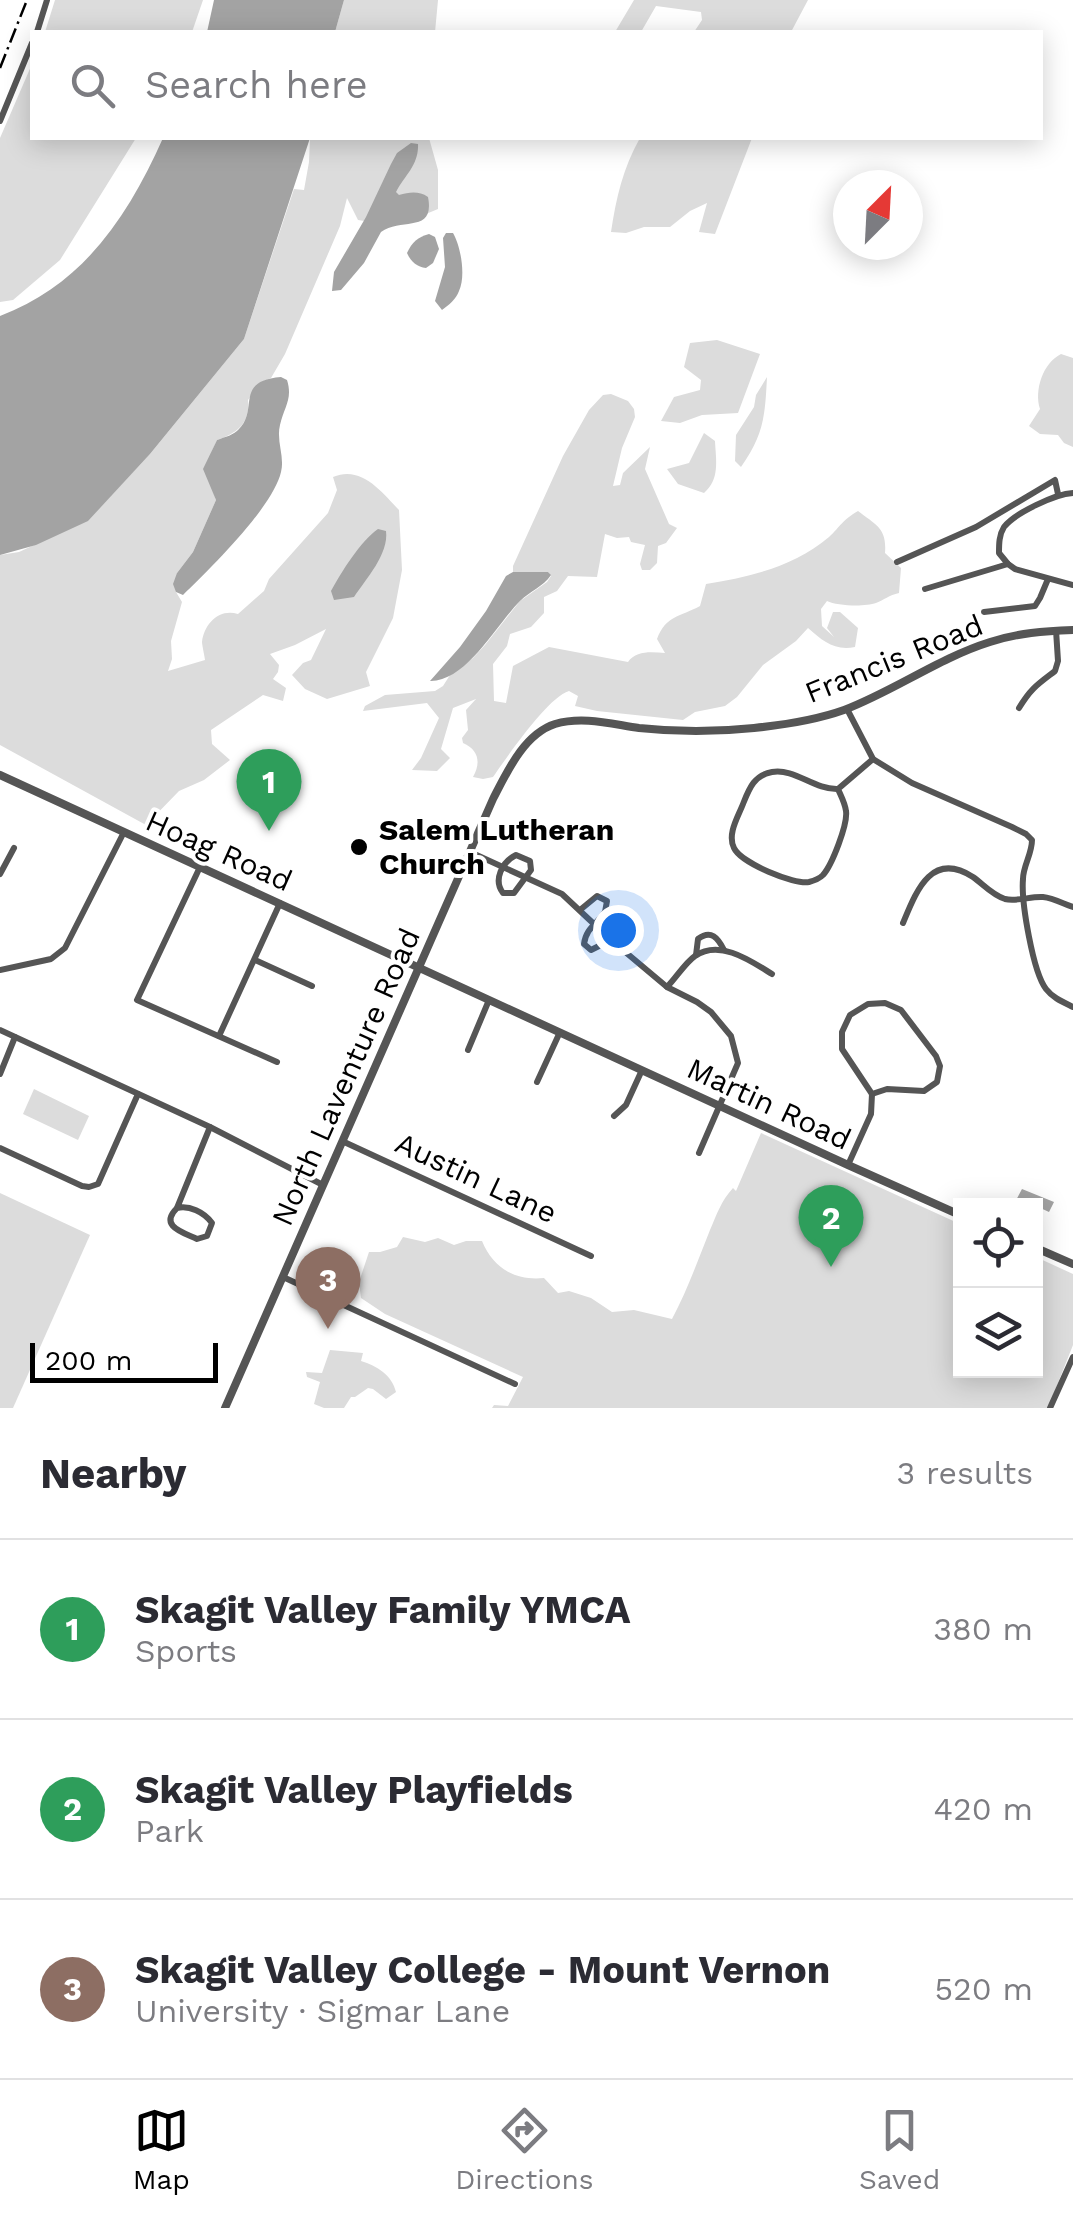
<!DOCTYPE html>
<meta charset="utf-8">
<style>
:root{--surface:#fff;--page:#f2f2f3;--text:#2b2b33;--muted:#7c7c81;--line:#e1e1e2;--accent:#000}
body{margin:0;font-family:"Work Sans",sans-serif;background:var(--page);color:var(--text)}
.controls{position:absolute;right:30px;bottom:30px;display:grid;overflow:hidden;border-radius:0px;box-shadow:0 5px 25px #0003}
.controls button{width:90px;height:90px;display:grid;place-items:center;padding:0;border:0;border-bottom:2px solid var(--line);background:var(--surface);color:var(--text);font:50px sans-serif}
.compass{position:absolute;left:833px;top:170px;width:90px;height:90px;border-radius:50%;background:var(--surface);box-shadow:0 5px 25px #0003;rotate:24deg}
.scale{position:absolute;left:30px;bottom:25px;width:188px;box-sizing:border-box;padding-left:10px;border:5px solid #000;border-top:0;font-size:28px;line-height:35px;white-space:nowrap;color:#000;-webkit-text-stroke:8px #fff;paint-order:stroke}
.you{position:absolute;left:618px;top:930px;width:35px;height:35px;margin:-25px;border:8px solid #fff;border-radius:50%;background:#1a73e8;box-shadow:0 0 0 15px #1a73e833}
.badge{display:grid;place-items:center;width:65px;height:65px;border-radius:50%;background:var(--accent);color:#fff;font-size:32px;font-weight:700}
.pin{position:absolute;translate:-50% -82px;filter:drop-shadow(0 2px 5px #0008)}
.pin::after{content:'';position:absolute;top:52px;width:35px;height:30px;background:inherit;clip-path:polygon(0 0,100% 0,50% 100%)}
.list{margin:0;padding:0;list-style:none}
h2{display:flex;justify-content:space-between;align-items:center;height:130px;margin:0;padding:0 40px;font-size:42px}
h2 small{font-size:32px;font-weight:400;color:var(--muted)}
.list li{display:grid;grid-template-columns:65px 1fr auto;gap:30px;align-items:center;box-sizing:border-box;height:180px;padding:0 40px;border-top:2px solid var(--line)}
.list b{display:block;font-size:38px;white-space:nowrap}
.list p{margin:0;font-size:32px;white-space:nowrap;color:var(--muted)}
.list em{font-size:32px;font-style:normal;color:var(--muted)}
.icon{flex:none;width:55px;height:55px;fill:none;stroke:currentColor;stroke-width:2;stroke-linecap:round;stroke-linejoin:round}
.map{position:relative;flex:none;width:1073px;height:1408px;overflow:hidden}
.search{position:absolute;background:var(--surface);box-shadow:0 5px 25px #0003;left:30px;right:30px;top:30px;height:110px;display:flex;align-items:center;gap:25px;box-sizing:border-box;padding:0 35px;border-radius:0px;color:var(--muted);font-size:38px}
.sheet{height:670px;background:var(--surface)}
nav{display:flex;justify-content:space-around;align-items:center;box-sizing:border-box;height:140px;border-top:2px solid var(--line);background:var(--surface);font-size:28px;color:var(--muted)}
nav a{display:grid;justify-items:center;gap:5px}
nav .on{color:var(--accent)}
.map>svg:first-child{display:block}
.green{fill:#dcdcdc}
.water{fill:#a3a3a3}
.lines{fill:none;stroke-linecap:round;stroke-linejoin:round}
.minor{stroke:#555;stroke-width:6}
.tertiary{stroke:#555;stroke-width:8}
.rail{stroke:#000;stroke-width:2.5;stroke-dasharray:15 5 2.5 5;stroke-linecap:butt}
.poi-dot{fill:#000;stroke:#fff;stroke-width:4}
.labels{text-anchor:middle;stroke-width:8;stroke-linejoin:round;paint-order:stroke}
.street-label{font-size:30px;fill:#000;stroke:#fff}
.poi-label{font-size:30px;font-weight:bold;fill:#000;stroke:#fff;text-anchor:start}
</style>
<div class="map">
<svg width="1073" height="1408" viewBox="0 0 1073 1408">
<rect width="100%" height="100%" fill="#fff"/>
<g class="green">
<polygon points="55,0 203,0 192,32 45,32"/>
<polygon points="344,0 438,0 435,32 335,32"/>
<polygon points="634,0 808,0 791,32 694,32 702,20 701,12 656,6 641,32 615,32"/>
<polygon points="32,64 32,138 136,138 60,260 13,300 0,302 0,138"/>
<path d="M 310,138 L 429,138 L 438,170 L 438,209 C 411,221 388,225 358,220 L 347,198 L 340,226 L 285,354 L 271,378 L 260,383 L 248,400 C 250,423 238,433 217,440 C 202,472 207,469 216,500 L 193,552 L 177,573 L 176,592 L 182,602 L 171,641 L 172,659 L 168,671 L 205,660 C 205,658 202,645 202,642 C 204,623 220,608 238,614 L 264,591 L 269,579 L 328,513 L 337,490 L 333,477 C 361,465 381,491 399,510 L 402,570 L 393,618 L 366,672 L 370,686 L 327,699 L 305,689 L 292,675 L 303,663 L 311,660 L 326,629 L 295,645 L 270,654 L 279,665 L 278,672 L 273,679 L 286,688 L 283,701 L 263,695 L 211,730 L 212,744 L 230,760 L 204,780 L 179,791 L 146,825 L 0,745 L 0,555 L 19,552 L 88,520 L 150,454 L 244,339 L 294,189 L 304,190 L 309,162 Z"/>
<path d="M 640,138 L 752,138 L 715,234 L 699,232 L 707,203 L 690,211 L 670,227 L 644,227 L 626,233 L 611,232 C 616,198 623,168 640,138 Z"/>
<polygon points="717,340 760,354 738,413 702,415 680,423 661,421 674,397 700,390 701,380 684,367 690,343"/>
<path d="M 1061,354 L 1073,358 L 1073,447 L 1064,443 L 1058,435 L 1040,434 L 1029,426 L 1040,409 C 1034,390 1043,363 1061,354 Z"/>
<path d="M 767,377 C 765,416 764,434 741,467 L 735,461 L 736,435 L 754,407 L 756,395 Z"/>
<path d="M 611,394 L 628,401 L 634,409 L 635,417 L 622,448 L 613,486 L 620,485 L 623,473 L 650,447 L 645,469 L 669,524 L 677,528 L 666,543 L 658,546 L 657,563 L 650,570 L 642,570 L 640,564 L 645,545 L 631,542 L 629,537 L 617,538 L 605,534 L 597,577 L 568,576 L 557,591 L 544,597 L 544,613 L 531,627 L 510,634 L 507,646 L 493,664 L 494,701 L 506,703 L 513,666 L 549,647 L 628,662 C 636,650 652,652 665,653 L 657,639 C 666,615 680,617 700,606 L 706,584 C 749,577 794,567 829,537 C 841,526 841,521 858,511 C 876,525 887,528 885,553 L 901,568 L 899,593 C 889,595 884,600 876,603 C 865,607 837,606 827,601 L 821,609 L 822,626 L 834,637 L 827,628 L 833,612 L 840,612 L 858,628 L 855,647 C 834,651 823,641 808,628 L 796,641 L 763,665 L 737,697 L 725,706 L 695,712 L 683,720 L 597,711 L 575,706 L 578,696 L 569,691 C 548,697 507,757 493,777 L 483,779 L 473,777 C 481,763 479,750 463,743 L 462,738 L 468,730 L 466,710 L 476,699 L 453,708 L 441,749 L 450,758 L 437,771 L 412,770 L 421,758 L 439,718 L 427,703 L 363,711 L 365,706 L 385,695 L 435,691 L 443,686 L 450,675 L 473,658 L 485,645 L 520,601 L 547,582 L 551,576 L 548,572 L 513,572 L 513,566 L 563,456 L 589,410 L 603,395 Z"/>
<path d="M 704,433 L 715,441 C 716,461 720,479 704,493 L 678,484 L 667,469 L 689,463 Z"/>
<polygon points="34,1089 89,1116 78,1140 23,1114"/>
<path d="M 761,1133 L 960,1224 L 960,1370 L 1036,1370 L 1036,1257 L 1073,1274 L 1073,1345 L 1048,1408 L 492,1408 L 494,1405 L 508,1406 L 523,1377 L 385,1314 L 361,1298 L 359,1282 L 369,1252 L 380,1252 L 397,1247 L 403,1237 L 425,1242 L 438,1238 L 454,1245 L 466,1241 L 482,1241 C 493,1268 515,1281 544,1278 L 558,1293 L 569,1291 L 591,1298 L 612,1312 L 634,1310 L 672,1319 C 687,1291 698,1260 710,1230 C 717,1214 721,1201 733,1188 L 736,1191 Z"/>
<polygon points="0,1193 90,1235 13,1408 0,1408"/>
<path d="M 330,1350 L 363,1353 L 361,1361 C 377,1366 392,1375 396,1392 L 386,1399 L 373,1389 L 368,1388 L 355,1397 L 351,1397 L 344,1408 L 324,1408 L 314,1404 L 320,1382 L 307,1377 L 306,1372 L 322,1373 Z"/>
</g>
<g class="water">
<polygon points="214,0 344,0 335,32 207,32"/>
<path d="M 163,138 L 310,138 L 244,339 L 150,454 L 88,521 L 36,545 L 0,555 L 0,316 C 84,284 128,216 163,138 Z"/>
<path d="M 411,143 L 418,144 C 419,165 405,175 396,192 L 399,195 C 410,192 419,191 428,197 C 435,234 402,217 381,232 L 364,263 L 341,290 L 332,291 L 334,272 L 366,217 L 391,164 L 397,153 Z"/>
<path d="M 446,233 L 453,233 C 461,247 466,276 459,291 C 456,299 449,305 442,310 L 435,301 L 445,267 L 443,238 Z"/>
<path d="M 429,234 L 435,237 L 439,249 L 433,263 L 426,268 C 417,267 411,262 407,253 C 412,242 418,237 429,234 Z"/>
<path d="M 281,377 L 287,380 C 293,399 284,407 280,425 C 276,441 285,457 281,472 C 273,507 210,569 183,595 L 176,592 L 173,584 L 177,573 L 193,552 L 216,500 L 203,469 L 217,440 C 225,437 234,435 239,429 C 259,409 234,381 281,377 Z"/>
<path d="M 378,529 L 386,531 C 389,554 366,579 354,597 L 334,600 L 331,591 C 342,571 360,542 378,529 Z"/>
<path d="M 513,572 L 548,572 L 551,575 C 543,587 530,591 520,601 C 497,624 466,682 430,681 L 460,647 L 486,611 L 506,576 Z"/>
<polygon points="1022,1189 1054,1202 1049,1212 1036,1206 1015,1202"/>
</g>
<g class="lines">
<g class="minor">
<polyline points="37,32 47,0"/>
<polyline points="0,121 32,43"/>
<path d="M 1073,493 C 1055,494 1015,513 1004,527 C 999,535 999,544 999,553 L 1008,564 L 1015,569 L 1073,585"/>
<polyline points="897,562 976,527 1055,480 1058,494"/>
<polyline points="925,589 1008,564"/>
<polyline points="984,612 1035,606 1040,598 1048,579"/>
<path d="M 1019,708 C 1031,688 1038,684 1055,671 L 1058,661 L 1056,630"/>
<path d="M 847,709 L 873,759 L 912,783 L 1012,827 L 1026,834 L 1032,840 C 1032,854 1023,866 1023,879 C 1021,902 1033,972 1046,989 C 1053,998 1063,1002 1073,1007"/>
<path d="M 838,789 C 841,796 845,803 846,811 C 848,824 832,865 823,875 C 820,878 813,881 809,882 C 794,885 741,863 734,848 C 727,834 738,817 743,804 C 749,789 754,775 772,772 C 795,768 814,790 838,789 L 873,759"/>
<polyline points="470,852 562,894 611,940 667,987 697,1002 711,1012 731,1036 738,1063 699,1153"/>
<path d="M 516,855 L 530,861 L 531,870 L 514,893 L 503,893 C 493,880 502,862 516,855 Z"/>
<polyline points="200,867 137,1000 277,1062"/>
<polyline points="0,874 14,848"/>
<path d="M 580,910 L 597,896 L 607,901 L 605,912 C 597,924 586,928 584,944 L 591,950 L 611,940"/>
<path d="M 903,923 C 916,892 931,850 973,877 C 983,884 992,895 1005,899 C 1017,902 1031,896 1043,897 C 1053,898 1064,904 1073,907"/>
<path d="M 696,955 L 698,939 C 711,929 718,938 724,950"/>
<polyline points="255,960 312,986"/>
<polyline points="0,970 51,959 65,948 124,832"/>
<path d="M 667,987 C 676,978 685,963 695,956 C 720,939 751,961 772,974"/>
<polygon points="885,1003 901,1010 936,1056 940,1066 937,1082 924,1091 887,1089 872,1094 842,1049 842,1032 850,1015 868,1004"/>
<polyline points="0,1030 210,1127 323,1185"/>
<polyline points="219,1036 280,903"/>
<polyline points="468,1050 489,1000"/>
<polyline points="0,1074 15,1037"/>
<polyline points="537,1082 560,1032"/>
<polyline points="614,1116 626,1105 642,1070"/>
<polyline points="342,1141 591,1256"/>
<polyline points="0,1148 82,1186 89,1187 98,1184 138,1094"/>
<polyline points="848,1165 871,1114 872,1094"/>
<path d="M 177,1208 C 189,1205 204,1212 212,1223 L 207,1236 L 197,1239 C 182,1232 159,1226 177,1208 L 210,1127"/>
<polyline points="283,1277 515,1384"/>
<polyline points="1050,1408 1073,1357"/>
</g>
<g class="tertiary">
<polyline points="0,775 848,1165 960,1215"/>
<polyline points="1036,1248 1073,1264"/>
<path d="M 225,1408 L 493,799 C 507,772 524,734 555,724 C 583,716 611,724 639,728 C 676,732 716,732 754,728 C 783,725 816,720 844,710 C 894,691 939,658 990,642 C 1017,633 1045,631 1073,630"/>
</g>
<polyline class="rail" points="0,68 27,0"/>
</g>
<circle class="poi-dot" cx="359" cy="847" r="10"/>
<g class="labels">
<g class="street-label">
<text transform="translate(894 659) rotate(-22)" y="10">Francis Road</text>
<text transform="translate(219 851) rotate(24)" y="10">Hoag Road</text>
<text transform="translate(346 1077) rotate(-66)" y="10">North Laventure Road</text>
<text transform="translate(769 1104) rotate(25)" y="10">Martin Road</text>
<text transform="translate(476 1178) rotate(25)" y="10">Austin Lane</text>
</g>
<g class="poi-label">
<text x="379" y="840">Salem Lutheran<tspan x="379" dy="34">Church</tspan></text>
</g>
</g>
</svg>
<div class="controls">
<button><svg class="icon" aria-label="locate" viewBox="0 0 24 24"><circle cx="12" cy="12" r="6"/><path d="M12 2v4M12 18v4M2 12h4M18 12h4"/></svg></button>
<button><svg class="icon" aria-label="layers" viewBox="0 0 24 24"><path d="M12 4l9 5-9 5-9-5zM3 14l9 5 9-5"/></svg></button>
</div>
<svg class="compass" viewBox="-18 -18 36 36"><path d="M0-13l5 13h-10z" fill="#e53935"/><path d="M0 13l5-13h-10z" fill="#7c7c81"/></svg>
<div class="scale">200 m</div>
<div class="you"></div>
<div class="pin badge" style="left:269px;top:831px;background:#2e9e5b">1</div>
<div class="pin badge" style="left:831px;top:1267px;background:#2e9e5b">2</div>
<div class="pin badge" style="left:328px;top:1329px;background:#8d6e63">3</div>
<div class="search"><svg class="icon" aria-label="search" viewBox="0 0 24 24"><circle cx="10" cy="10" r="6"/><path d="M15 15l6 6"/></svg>Search here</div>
</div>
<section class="sheet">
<h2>Nearby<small>3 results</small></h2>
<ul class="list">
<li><span class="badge" style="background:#2e9e5b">1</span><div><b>Skagit Valley Family YMCA</b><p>Sports</p></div><em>380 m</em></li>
<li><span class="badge" style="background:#2e9e5b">2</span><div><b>Skagit Valley Playfields</b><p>Park</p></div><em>420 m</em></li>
<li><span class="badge" style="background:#8d6e63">3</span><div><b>Skagit Valley College - Mount Vernon</b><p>University · Sigmar Lane</p></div><em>520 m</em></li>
</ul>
</section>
<nav>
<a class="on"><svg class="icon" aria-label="map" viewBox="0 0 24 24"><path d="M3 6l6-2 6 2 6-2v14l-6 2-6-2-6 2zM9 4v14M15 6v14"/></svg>Map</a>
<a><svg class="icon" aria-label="directions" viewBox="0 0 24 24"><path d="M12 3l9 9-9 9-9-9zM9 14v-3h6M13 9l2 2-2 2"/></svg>Directions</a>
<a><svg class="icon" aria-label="saved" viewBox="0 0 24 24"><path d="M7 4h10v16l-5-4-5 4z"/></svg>Saved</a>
</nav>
